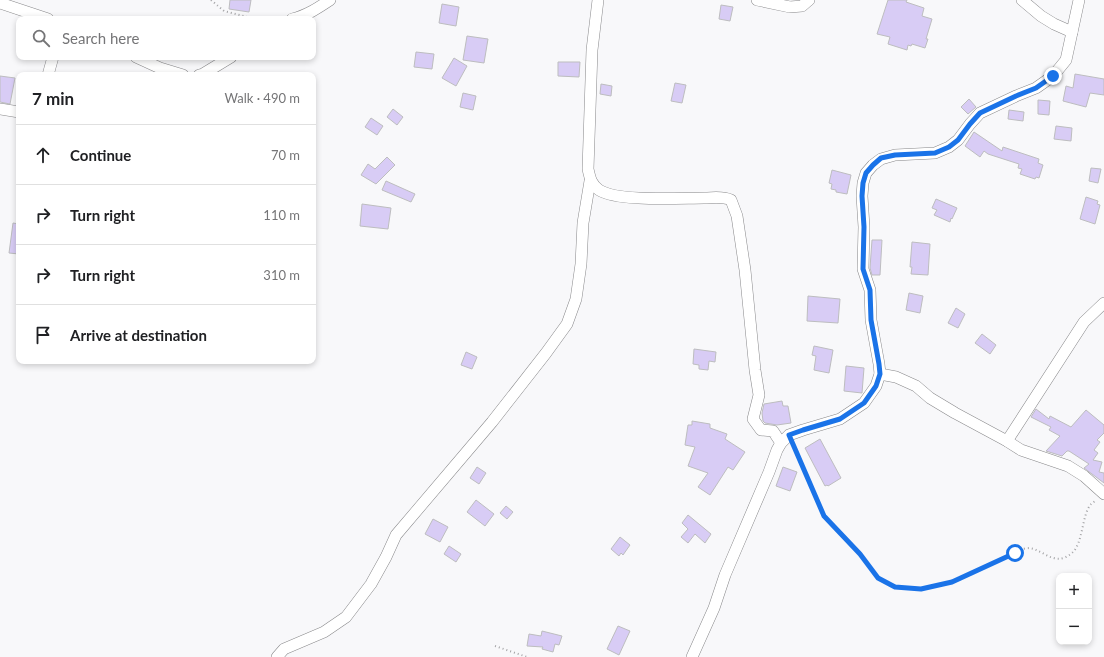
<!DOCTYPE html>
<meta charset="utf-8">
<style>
:root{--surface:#fff;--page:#f6f6f6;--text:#202124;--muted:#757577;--line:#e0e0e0}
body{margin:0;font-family:Lato,sans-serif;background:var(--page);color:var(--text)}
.controls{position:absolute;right:12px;bottom:12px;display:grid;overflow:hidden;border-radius:8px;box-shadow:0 2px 6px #0003}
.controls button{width:36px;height:36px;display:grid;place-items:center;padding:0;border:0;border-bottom:1px solid var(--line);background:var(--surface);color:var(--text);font:20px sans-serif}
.stop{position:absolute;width:12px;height:12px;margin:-9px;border:3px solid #1a73e8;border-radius:50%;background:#fff}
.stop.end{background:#1a73e8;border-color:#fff;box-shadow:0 1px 4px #0008}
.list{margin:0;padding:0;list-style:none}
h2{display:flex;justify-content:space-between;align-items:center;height:52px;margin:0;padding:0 16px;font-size:17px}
h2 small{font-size:13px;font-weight:400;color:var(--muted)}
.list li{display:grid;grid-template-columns:26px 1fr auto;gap:12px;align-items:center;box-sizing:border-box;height:60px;padding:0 16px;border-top:1px solid var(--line)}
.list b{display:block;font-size:15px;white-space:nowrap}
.list em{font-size:13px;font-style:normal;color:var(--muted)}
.icon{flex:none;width:22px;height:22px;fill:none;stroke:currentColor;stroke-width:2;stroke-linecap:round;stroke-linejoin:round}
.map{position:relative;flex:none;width:1104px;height:657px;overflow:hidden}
.search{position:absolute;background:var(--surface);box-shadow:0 2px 6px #0003;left:16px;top:16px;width:300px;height:44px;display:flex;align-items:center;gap:10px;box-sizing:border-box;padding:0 14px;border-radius:8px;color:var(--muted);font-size:15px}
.panel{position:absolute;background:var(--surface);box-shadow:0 2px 6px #0003;left:16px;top:72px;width:300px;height:292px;border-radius:8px}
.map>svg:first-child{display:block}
.building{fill:#d8ccf5;stroke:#bdbdbf}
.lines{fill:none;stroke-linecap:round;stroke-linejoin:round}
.minor-casing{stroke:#88888a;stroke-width:12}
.path{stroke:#a3a3a5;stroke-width:2;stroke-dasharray:1 3;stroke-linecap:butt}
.minor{stroke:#fff;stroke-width:11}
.route{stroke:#1a73e8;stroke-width:5}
</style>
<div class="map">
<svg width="1104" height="657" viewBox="0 0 1104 657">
<rect width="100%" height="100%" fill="#f8f8fa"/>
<g class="building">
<polygon points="230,0 251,0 249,12 229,9"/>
<polygon points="888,0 907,0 906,2 924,8 922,16 932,19 926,39 928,39 925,48 912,44 911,46 908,45 907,50 888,44 890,37 877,34"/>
<polygon points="442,4 459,7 456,26 439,23"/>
<polygon points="721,5 733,7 730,21 719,19"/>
<polygon points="467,36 488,39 484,63 463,60"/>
<polygon points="416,52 434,54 432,69 414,67"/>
<polygon points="454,58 467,66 456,86 442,78"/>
<polygon points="558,62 580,62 579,77 558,76"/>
<polygon points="1075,74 1104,79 1104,95 1090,93 1086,107 1063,101 1066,86 1073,88"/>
<polygon points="0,76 15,78 10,104 0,102"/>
<polygon points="675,83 686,85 682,103 671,101"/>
<polygon points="601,84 612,86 611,96 600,94"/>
<polygon points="463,93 476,96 473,110 460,107"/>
<polygon points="969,99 976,107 968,114 961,107"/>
<polygon points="1038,100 1050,101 1049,115 1038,114"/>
<polygon points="393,109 403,117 397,125 387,117"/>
<polygon points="1009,110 1024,112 1023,121 1008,119"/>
<polygon points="371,118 383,126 377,135 365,127"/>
<polygon points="1056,126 1072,128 1071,141 1054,139"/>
<polygon points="974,132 1002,151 1003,147 1039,159 1038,163 1043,165 1039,178 1036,177 1035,179 1020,174 1022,169 1018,168 1019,164 988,154 984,151 980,157 965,146"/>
<polygon points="387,157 395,165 376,184 361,175 368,164 375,169"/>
<polygon points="1091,168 1101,169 1098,183 1089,181"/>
<polygon points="832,170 851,175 847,194 836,192 836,190 831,189 832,184 829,183"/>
<polygon points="386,181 415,194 411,202 382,190"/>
<polygon points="1086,197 1098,201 1097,204 1100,205 1095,224 1080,219"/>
<polygon points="936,199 957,208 952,219 951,218 950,222 934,215 937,210 932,208"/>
<polygon points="362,204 391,208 388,229 360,226"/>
<polygon points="13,223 19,224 19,254 9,253"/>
<polygon points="872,240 882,240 880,275 872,275 870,268"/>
<polygon points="912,242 930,244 928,275 911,274 912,267 910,267"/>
<polygon points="909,293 923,296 920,313 906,310"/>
<polygon points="808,296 840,299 838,323 807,321"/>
<polygon points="956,308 965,314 958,328 948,323"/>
<polygon points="982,334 996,345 990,354 975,343"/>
<polygon points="814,346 833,350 829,373 814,370 816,356 812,355"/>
<polygon points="694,349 716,352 715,362 709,361 708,370 699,369 699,365 693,364"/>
<polygon points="466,352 477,357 472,369 461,365"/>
<polygon points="846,366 864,368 862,393 844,391"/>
<polygon points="782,401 783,406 788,406 791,423 777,425 765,423 763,421 762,413 764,404"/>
<polygon points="1036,409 1049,419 1050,416 1071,427 1086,410 1104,425 1104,433 1097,440 1100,442 1094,450 1098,453 1093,460 1102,462 1099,472 1104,473 1104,483 1084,468 1089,464 1069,451 1067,451 1062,456 1046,451 1060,436 1049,430 1051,427 1031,417"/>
<polygon points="692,421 710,424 710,428 727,434 725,439 745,452 733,470 728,467 710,495 698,487 708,473 688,466 695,447 685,445 688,425 692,425"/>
<polygon points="820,439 841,478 828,486 827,485 825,486 805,448"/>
<polygon points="477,467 486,473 479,484 470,478"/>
<polygon points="783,467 797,472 790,491 776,486"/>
<polygon points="476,500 494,514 485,526 467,512"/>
<polygon points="506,506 513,512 507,519 500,513"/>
<polygon points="688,515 711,534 705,543 695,534 688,543 681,537 688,529 682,523"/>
<polygon points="433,519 448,527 440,542 425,534"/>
<polygon points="620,537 630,545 623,555 621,553 619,556 611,549"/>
<polygon points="449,546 461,554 456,562 444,554"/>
<polygon points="618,626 630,631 619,655 607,649"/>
<polygon points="542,631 562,636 559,645 555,644 553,652 542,649 543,647 527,646 529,634 541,636"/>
</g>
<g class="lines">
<g class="minor-casing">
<g id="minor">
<path d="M 598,0 L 592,50 L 588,169 C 590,178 591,184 599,190 C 618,202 680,198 704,198 C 714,198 722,196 731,200 L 737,216 L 745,270 L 755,370 L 759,395 L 753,419 L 761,430 L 773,431 L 781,443"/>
<polyline points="757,0 790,7 802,6 809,0"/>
<polyline points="1022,0 1041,16 1054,24 1072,32"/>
<polyline points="0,3 48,19"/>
<path d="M 292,19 C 306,16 318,8 330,0"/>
<polyline points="136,57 160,68 183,75"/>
<polyline points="48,75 53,57"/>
<polyline points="199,75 203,74 231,57"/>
<polyline points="0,109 19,112"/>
<polyline points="880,374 896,377 916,386 930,398 955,413 1007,441 1021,450 1068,466 1084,476 1104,494"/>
<polyline points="1007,441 1084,322 1104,303"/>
<polyline points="277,657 284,649 324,632 346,617 371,584 386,557 396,535 492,422 546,353 567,324 576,299 581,264 583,223 590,181"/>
<polyline points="692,657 714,608 725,575 769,472 777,450 781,443 789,435 803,430 840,419 864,403 876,386 880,374 879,364 871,320 870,290 863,269 864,227 862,196 863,183 866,173 873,165 881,159 895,155 935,153 949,147 958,140 970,124 980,113 1016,96 1036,88 1053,76 1066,60 1079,0"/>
</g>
</g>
<g class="path">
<polyline points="211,0 224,11 255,19"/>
<path d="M 793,445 L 824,515 L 860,554 L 878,578 L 895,587 L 921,589 L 952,582 L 1015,553 C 1017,552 1020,549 1023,549 C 1040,543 1052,570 1072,553 C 1085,542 1081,505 1096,501"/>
<polyline points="495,646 527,657"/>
</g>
<use href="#minor" class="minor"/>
</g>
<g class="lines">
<polyline class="route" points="1015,553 952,582 921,589 895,587 878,578 860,554 824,516 789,435 803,430 840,419 864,403 876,386 880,374 879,364 871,320 870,290 863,269 864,227 862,196 863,183 866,173 873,165 881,158 895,155 935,153 949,147 958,140 970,124 980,113 1016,96 1036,88 1053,76"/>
</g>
</svg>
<div class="controls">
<button>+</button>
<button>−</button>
</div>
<div class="stop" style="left:1015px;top:553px"></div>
<div class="stop end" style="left:1053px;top:76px"></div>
<div class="search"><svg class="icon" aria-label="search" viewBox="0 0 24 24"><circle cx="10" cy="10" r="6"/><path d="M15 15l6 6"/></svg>Search here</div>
<section class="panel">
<h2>7 min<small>Walk · 490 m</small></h2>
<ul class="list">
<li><svg class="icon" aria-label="ahead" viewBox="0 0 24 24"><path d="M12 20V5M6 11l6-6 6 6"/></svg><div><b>Continue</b></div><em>70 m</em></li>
<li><svg class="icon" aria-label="right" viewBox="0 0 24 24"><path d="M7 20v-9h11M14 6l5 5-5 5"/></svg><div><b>Turn right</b></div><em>110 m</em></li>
<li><svg class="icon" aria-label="right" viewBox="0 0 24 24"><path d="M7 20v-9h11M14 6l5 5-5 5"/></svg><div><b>Turn right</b></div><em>310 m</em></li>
<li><svg class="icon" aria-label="arrive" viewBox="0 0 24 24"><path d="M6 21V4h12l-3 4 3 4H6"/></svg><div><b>Arrive at destination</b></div></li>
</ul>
</section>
</div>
